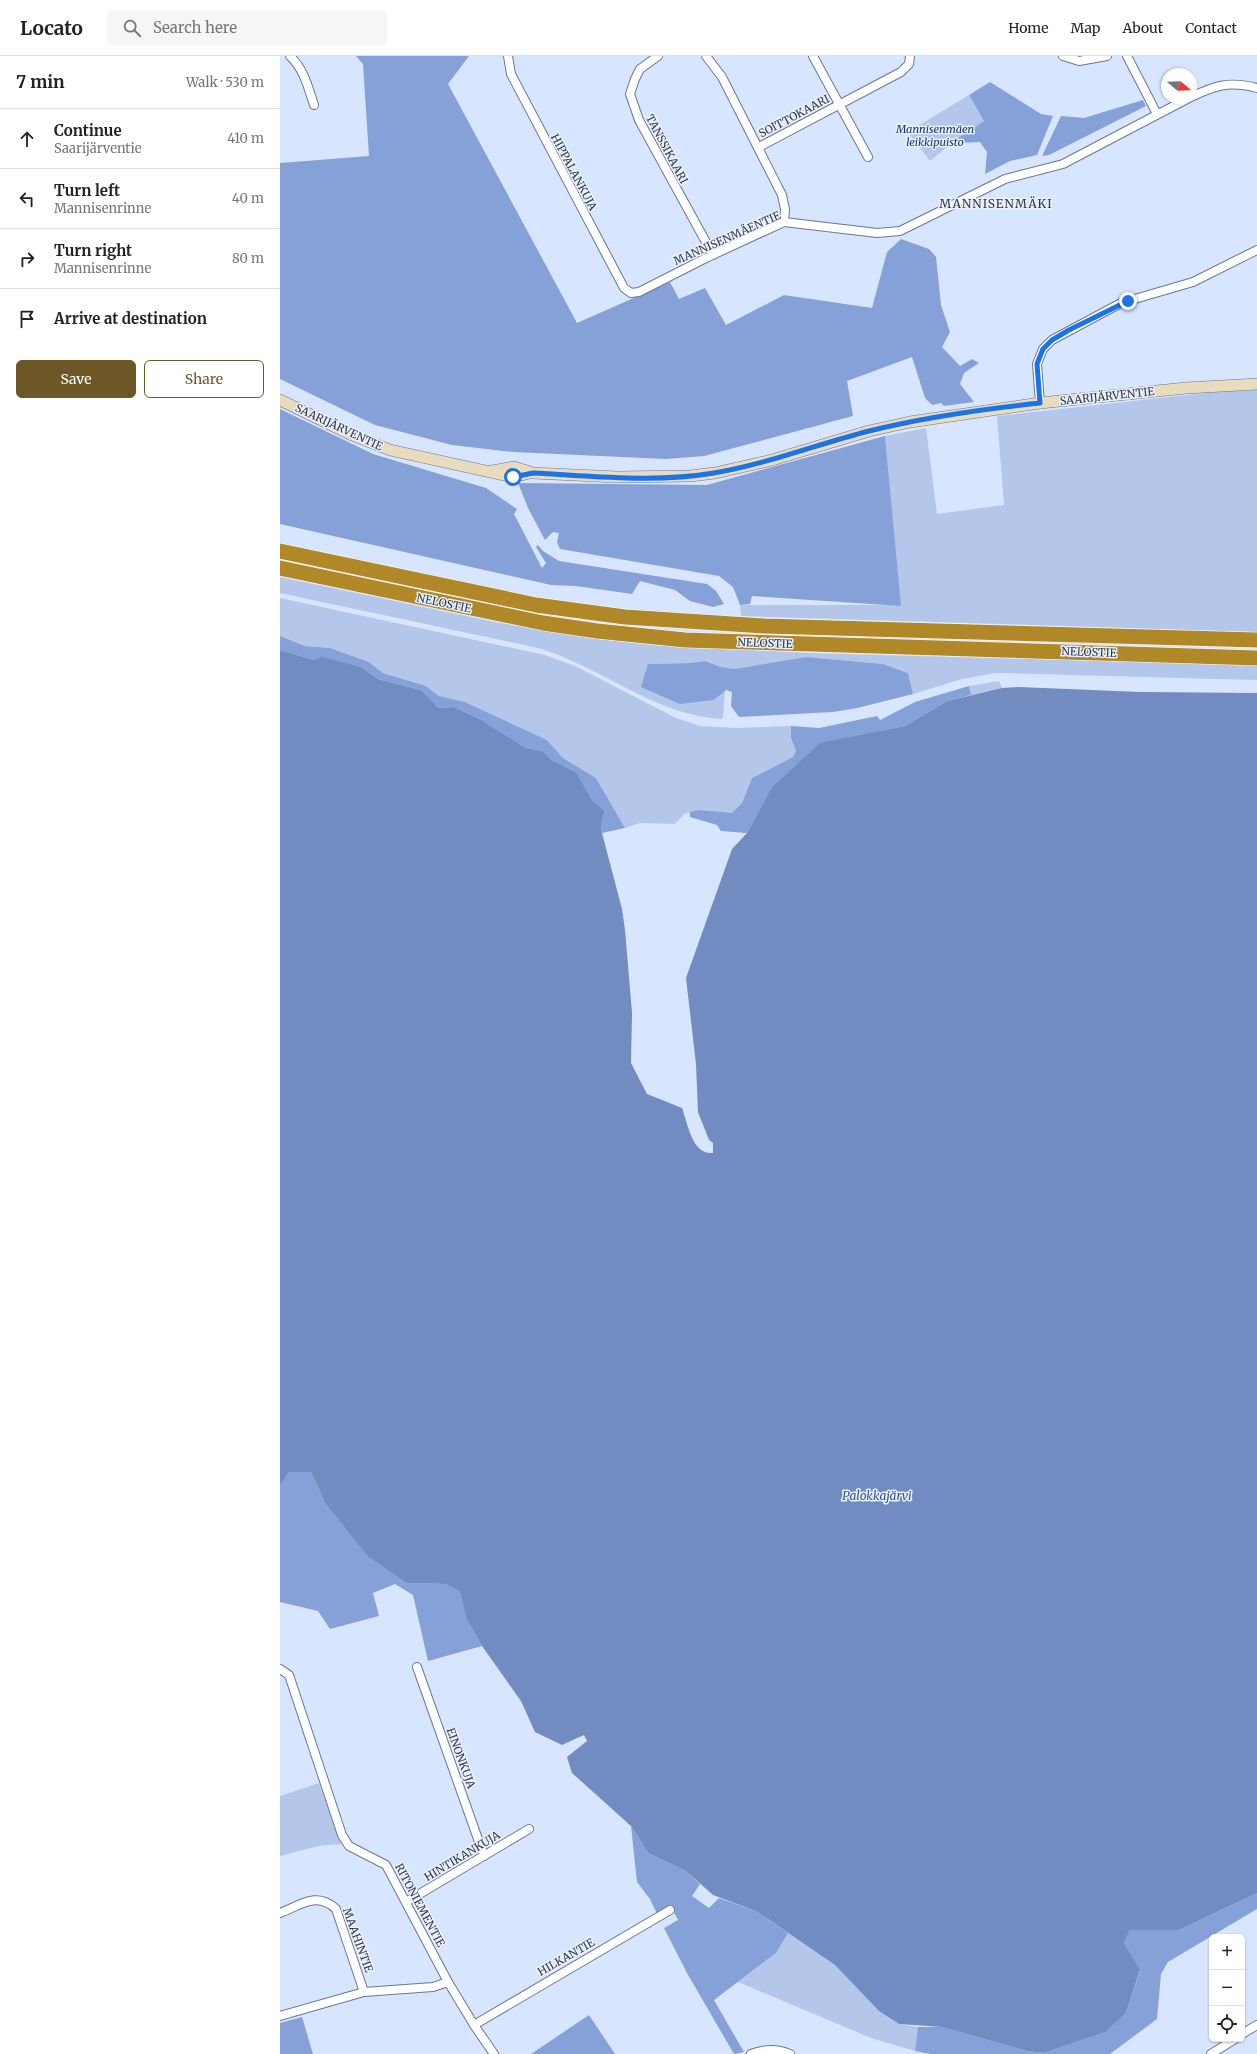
<!DOCTYPE html>
<meta charset="utf-8">
<style>
:root{--surface:#fff;--page:#f6f6f6;--text:#222;--muted:#767676;--line:#e0e0e0;--accent:#6d5727}
body{margin:0;font-family:Merriweather,serif;background:var(--page);color:var(--text)}
.controls{position:absolute;right:12px;bottom:12px;display:grid;overflow:hidden;border-radius:6px;box-shadow:0 1px 3px #0004}
.controls button{width:36px;height:36px;display:grid;place-items:center;padding:0;border:0;border-bottom:1px solid var(--line);background:var(--surface);color:var(--text);font:20px sans-serif}
.compass{position:absolute;left:881px;top:12px;width:36px;height:36px;border-radius:50%;background:var(--surface);box-shadow:0 1px 3px #0004;rotate:109deg}
.stop{position:absolute;width:12px;height:12px;margin:-9px;border:3px solid #1a73e8;border-radius:50%;background:#fff}
.stop.end{background:#1a73e8;border-color:#fff;box-shadow:0 1px 4px #0008}
.list{margin:0;padding:0;list-style:none}
h2{display:flex;justify-content:space-between;align-items:center;height:52px;margin:0;padding:0 16px;font-size:17px}
h2 small{font-size:13px;font-weight:400;color:var(--muted)}
.list li{display:grid;grid-template-columns:26px 1fr auto;gap:12px;align-items:center;box-sizing:border-box;height:60px;padding:0 16px;border-top:1px solid var(--line)}
.list b{display:block;font-size:15px;white-space:nowrap}
.list p{margin:0;font-size:13px;white-space:nowrap;color:var(--muted)}
.list em{font-size:13px;font-style:normal;color:var(--muted)}
.actions{display:flex;gap:8px;padding:12px 16px}
.actions a{flex:1;padding:9px 0;border:1px solid var(--accent);border-radius:6px;text-align:center;font-size:14px;color:var(--accent)}
.actions .main{background:var(--accent);color:#fff}
.icon{flex:none;width:22px;height:22px;fill:none;stroke:currentColor;stroke-width:2;stroke-linecap:round;stroke-linejoin:round}
.map{position:relative;flex:none;width:977px;height:1998px;overflow:hidden}
header{display:flex;align-items:center;gap:24px;box-sizing:border-box;height:56px;padding:0 20px;background:var(--surface);border-bottom:1px solid var(--line)}
header strong{font-size:19px}
nav{display:flex;gap:22px;margin-inline-start:auto;font-size:14px}
.search{width:280px;height:36px;background:var(--page);display:flex;align-items:center;gap:10px;box-sizing:border-box;padding:0 14px;border-radius:6px;color:var(--muted);font-size:15px}
main{display:flex}
aside{flex:1;background:var(--surface)}
.map>svg:first-child{display:block}
.green{fill:#b4c6ea}
.forest{fill:#86a1d7}
.water{fill:#728cc1}
.lines{fill:none;stroke-linecap:round;stroke-linejoin:round}
.minor-casing{stroke:#687793;stroke-width:10}
.secondary-casing{stroke:#687793;stroke-width:12}
.motorway-casing{stroke:#fff;stroke-width:16}
.minor{stroke:#fff;stroke-width:8}
.secondary{stroke:#e8dbbe;stroke-width:11}
.motorway{stroke:#b18828;stroke-width:15}
.route{stroke:#1a73e8;stroke-width:5}
.labels{text-anchor:middle;stroke-width:3;stroke-linejoin:round;paint-order:stroke}
.street-label{font-size:11px;fill:#303743;stroke:#ebf2ff}
.park-label{font-size:11px;font-style:italic;fill:#153171;stroke:#ebf2ff}
.neighbourhood-label{font-size:12px;letter-spacing:1px;fill:#303743;stroke:#ebf2ff}
.water-label{font-size:12px;font-style:italic;fill:#304f91;stroke:#ebf2ff}
</style>
<header>
<strong>Locato</strong>
<div class="search"><svg class="icon" aria-label="search" viewBox="0 0 24 24"><circle cx="10" cy="10" r="6"/><path d="M15 15l6 6"/></svg>Search here</div>
<nav><a>Home</a><a>Map</a><a>About</a><a>Contact</a></nav>
</header>
<main>
<aside>
<h2>7 min<small>Walk · 530 m</small></h2>
<ul class="list">
<li><svg class="icon" aria-label="ahead" viewBox="0 0 24 24"><path d="M12 20V5M6 11l6-6 6 6"/></svg><div><b>Continue</b><p>Saarijärventie</p></div><em>410 m</em></li>
<li><svg class="icon" aria-label="left" viewBox="0 0 24 24"><path d="M17 20v-9H6M10 6l-5 5 5 5"/></svg><div><b>Turn left</b><p>Mannisenrinne</p></div><em>40 m</em></li>
<li><svg class="icon" aria-label="right" viewBox="0 0 24 24"><path d="M7 20v-9h11M14 6l5 5-5 5"/></svg><div><b>Turn right</b><p>Mannisenrinne</p></div><em>80 m</em></li>
<li><svg class="icon" aria-label="arrive" viewBox="0 0 24 24"><path d="M6 21V4h12l-3 4 3 4H6"/></svg><div><b>Arrive at destination</b></div></li>
</ul>
<div class="actions"><a class="main">Save</a><a>Share</a></div>
</aside>
<div class="map">
<svg width="977" height="1998" viewBox="0 0 977 1998">
<rect width="100%" height="100%" fill="#d7e5fe"/>
<g class="green">
<polygon points="689,39 704,65 677,83 650,105 628,76"/>
<polygon points="977,334 977,576 461,560 460,549 620,549 605,380 646,372 657,458 724,449 717,360 943,335"/>
<path d="M 0,521 L 215,566 L 309,582 L 372,589 L 527,597 L 977,609 L 977,624 L 716,617 L 682,623 L 633,638 L 628,617 L 603,608 L 526,601 L 454,613 L 441,611 L 425,605 L 411,607 L 368,608 L 434,644 L 445,634 L 443,661 L 441,663 C 374,659 320,610 258,592 L 0,537 Z"/>
<polygon points="0,542 265,599 295,610 396,662 420,670 455,672 511,670 511,682 516,695 513,701 472,722 462,747 452,758 419,754 404,758 395,768 360,767 345,772 316,722 283,702 267,684 185,646 159,640 146,630 103,617 89,606 50,592 25,590 0,580"/>
<polygon points="719,625 722,632 691,639 689,630"/>
<polygon points="39,1727 61,1788 38,1790 0,1800 0,1740"/>
<polygon points="508,1877 555,1909 599,1955 619,1968 638,1971 635,1995 591,1982 458,1926 496,1897"/>
</g>
<g class="forest">
<polygon points="76,0 189,0 168,28 297,267 390,226 399,243 425,232 446,269 504,239 592,252 607,196 621,183 649,193 656,201 661,249 670,276 662,291 680,310 692,303 699,307 684,317 680,328 694,346 664,350 661,347 652,349 645,342 632,301 567,325 573,360 424,400 386,403 233,396 172,389 95,369 0,323 0,107 89,100 83,8"/>
<polygon points="710,26 761,58 773,60 757,99 730,105 705,118 707,96 700,86 678,87 677,83 704,65 689,39"/>
<polygon points="863,44 866,50 769,99 762,100 781,60 804,62"/>
<polygon points="0,353 93,398 206,432 237,453 234,458 262,512 266,507 256,491 258,489 263,495 279,505 427,528 436,535 444,548 433,551 410,545 395,534 360,525 352,538 296,530 271,529 0,468"/>
<polygon points="605,380 621,550 472,540 470,548 460,549 453,531 439,520 280,493 277,486 279,477 273,476 265,484 248,452 238,427 427,429"/>
<polygon points="0,580 25,590 50,592 89,606 103,617 146,630 159,640 185,646 267,684 283,702 316,722 345,772 322,777 321,768 323,755 313,745 296,716 272,704 263,695 246,692 200,663 174,651 159,652 141,634 98,623 81,611 34,604 0,594"/>
<polygon points="526,601 603,608 628,617 633,638 577,652 553,656 459,661 451,650 452,636 446,634 434,644 400,648 361,631 368,608 411,607 425,605 441,611 454,613"/>
<polygon points="689,630 691,639 667,645 625,670 540,688 491,732 467,777 441,775 437,769 410,761 410,756 419,754 452,757 462,747 472,722 513,701 516,695 511,682 511,670 539,672 597,660 600,664 635,646"/>
<polygon points="9,1416 31,1416 45,1447 87,1500 126,1527 166,1528 180,1536 186,1562 202,1590 148,1605 133,1539 115,1528 93,1537 99,1560 50,1573 38,1555 0,1546 0,1430"/>
<polygon points="351,1770 368,1797 406,1815 420,1828 412,1840 429,1852 439,1842 476,1855 508,1877 496,1897 434,1944 464,1996 454,1998 407,1917 384,1872 398,1864 393,1854 377,1858 370,1843 357,1826"/>
<polygon points="977,1837 977,1853 888,1906 881,1918 877,1963 830,1998 651,1998 635,1995 638,1971 662,1971 747,1995 764,1997 826,1976 846,1957 860,1915 844,1887 850,1874 899,1874"/>
<polygon points="309,1959 335,1998 251,1998"/>
<polygon points="22,1961 33,1998 0,1998 0,1967"/>
</g>
<path class="water" d="M 0,594 L 34,604 L 42,601 L 81,611 L 98,623 L 141,634 L 159,652 L 174,651 L 200,663 L 246,692 L 263,695 L 272,704 L 296,716 L 313,745 L 324,755 L 321,768 L 322,777 L 342,853 L 345,874 L 352,957 L 351,1007 L 367,1038 L 402,1052 C 408,1068 412,1099 433,1097 L 433,1087 L 429,1084 L 418,1056 L 416,1008 L 406,922 L 452,793 L 467,777 L 491,732 L 540,687 L 625,670 L 667,645 L 722,632 L 739,631 L 860,636 L 977,637 L 977,1837 L 899,1874 L 850,1874 L 844,1887 L 860,1914 L 846,1957 L 826,1976 L 764,1997 L 747,1995 L 662,1971 L 619,1968 L 599,1955 L 555,1909 L 476,1855 L 433,1839 L 406,1815 L 368,1797 L 351,1770 L 292,1717 L 287,1701 L 307,1685 L 304,1679 L 282,1689 L 255,1676 L 241,1645 L 202,1590 L 186,1562 L 180,1536 L 166,1528 L 126,1527 L 87,1500 L 45,1447 L 31,1416 L 9,1416 L 0,1430 Z"/>
<g class="lines">
<g class="minor-casing">
<g id="minor">
<path d="M 10,0 C 24,13 28,31 34,49"/>
<polyline points="228,0 231,18 344,232 351,237 359,236 428,201 504,166 597,177 620,175 725,123 783,108 909,42"/>
<polyline points="378,0 360,13 355,23 350,38 359,64 433,199"/>
<polyline points="426,0 442,21 502,139 505,153 504,166"/>
<polyline points="533,0 588,101"/>
<polyline points="783,0 799,5 827,0"/>
<polyline points="847,0 877,58"/>
<path d="M 911,41 C 936,29 949,25 977,32"/>
<polyline points="479,91 621,16 629,8 630,0"/>
<polyline points="760,347 757,308 763,293 772,284 841,247 913,226 977,194"/>
<polyline points="137,1611 204,1800"/>
<polyline points="0,1613 9,1619 62,1779 69,1790 106,1809 168,1926 194,1969 214,1998"/>
<polyline points="126,1846 249,1773"/>
<path d="M 0,1857 C 21,1849 37,1835 56,1853 L 84,1936"/>
<polyline points="0,1960 84,1936 153,1931 168,1926"/>
<polyline points="194,1969 390,1854"/>
<polyline points="962,1978 977,1969"/>
<path d="M 471,1998 C 484,1993 496,1992 510,1998"/>
<polyline points="931,1998 955,1983"/>
</g>
</g>
<g class="secondary-casing">
<g id="secondary">
<polyline points="0,344 72,379 110,394 233,421 250,417"/>
<polyline points="212,415 234,411 253,417 337,421 410,420 435,417 492,404 589,375 630,366 760,347 906,332 977,328"/>
</g>
</g>
<g class="motorway-casing">
<g id="motorway">
<polyline points="0,495 256,549 345,561 484,570 977,584"/>
<polyline points="0,512 263,567 317,575 405,584 977,602"/>
</g>
</g>
<use href="#minor" class="minor"/>
<use href="#secondary" class="secondary"/>
<use href="#motorway" class="motorway"/>
</g>
<g class="lines">
<path class="route" d="M 233,421 L 253,417 C 313,420 375,427 434,417 C 487,408 538,388 589,375 C 645,361 703,353 760,347 L 757,308 L 763,293 L 772,284 L 789,274 L 848,245"/>
</g>
<g class="labels">
<g class="street-label">
<text transform="translate(514 60) rotate(-28)" y="4">SOITTOKAARI</text>
<text transform="translate(387 93) rotate(62)" y="4">TANSSIKAARI</text>
<text transform="translate(294 116) rotate(62)" y="4">HIPPALANKUJA</text>
<text transform="translate(447 182) rotate(-24)" y="4">MANNISENMÄENTIE</text>
<text transform="translate(827 340) rotate(-6)" y="4">SAARIJÄRVENTIE</text>
<text transform="translate(59 371) rotate(25)" y="4">SAARIJÄRVENTIE</text>
<text transform="translate(164 547) rotate(12)" y="4">NELOSTIE</text>
<text transform="translate(485 587) rotate(2)" y="4">NELOSTIE</text>
<text transform="translate(809 596) rotate(2)" y="4">NELOSTIE</text>
<text transform="translate(181 1702) rotate(70)" y="4">EINONKUJA</text>
<text transform="translate(182 1800) rotate(-31)" y="4">HINTIKANKUJA</text>
<text transform="translate(140 1849) rotate(62)" y="4">RITONIEMENTIE</text>
<text transform="translate(78 1884) rotate(70)" y="4">MAAHINTIE</text>
<text transform="translate(286 1901) rotate(-30)" y="4">HILKANTIE</text>
</g>
<g class="park-label">
<text x="655" y="77">Mannisenmäen<tspan x="655" dy="13">leikkipuisto</tspan></text>
</g>
<g class="neighbourhood-label">
<text x="716" y="152">MANNISENMÄKI</text>
</g>
<g class="water-label">
<text x="597" y="1444">Palokkajärvi</text>
</g>
</g>
</svg>
<div class="controls">
<button>+</button>
<button>−</button>
<button><svg class="icon" aria-label="locate" viewBox="0 0 24 24"><circle cx="12" cy="12" r="6"/><path d="M12 2v4M12 18v4M2 12h4M18 12h4"/></svg></button>
</div>
<svg class="compass" viewBox="-18 -18 36 36"><path d="M0-13l5 13h-10z" fill="#e53935"/><path d="M0 13l5-13h-10z" fill="#767676"/></svg>
<div class="stop" style="left:233px;top:421px"></div>
<div class="stop end" style="left:848px;top:245px"></div>
</div>
</main>
